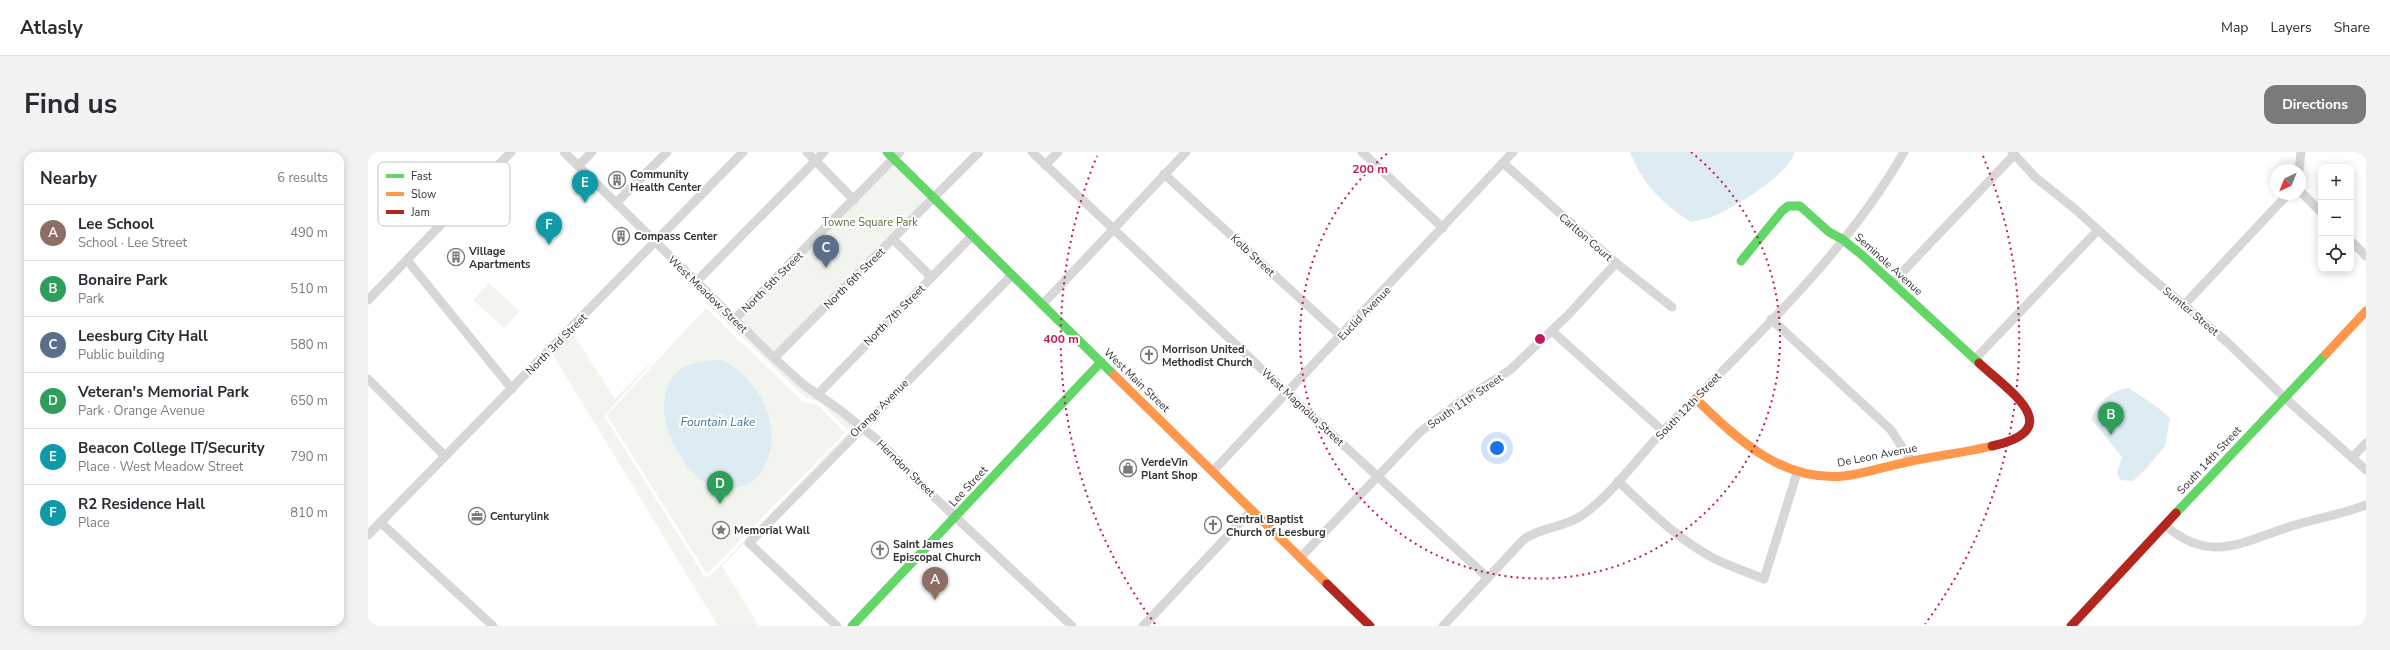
<!DOCTYPE html>
<meta charset="utf-8">
<style>
:root{--surface:#fff;--page:#f2f2f3;--text:#2b2b33;--muted:#7c7c81;--line:#e1e1e2;--accent:#7a7a7a}
body{margin:0;font-family:"Nunito Sans",sans-serif;background:var(--page);color:var(--text)}
.controls{position:absolute;right:12px;top:12px;display:grid;overflow:hidden;border-radius:8px;box-shadow:0 2px 10px #0003}
.controls button{width:36px;height:36px;display:grid;place-items:center;padding:0;border:0;border-bottom:1px solid var(--line);background:var(--surface);color:var(--text);font:20px sans-serif}
.compass{position:absolute;left:1902px;top:12px;width:36px;height:36px;border-radius:50%;background:var(--surface);box-shadow:0 2px 10px #0003;rotate:223deg}
.you{position:absolute;left:1129px;top:296px;width:14px;height:14px;margin:-10px;border:3px solid #fff;border-radius:50%;background:#1a73e8;box-shadow:0 0 0 6px #1a73e833}
.badge{display:grid;place-items:center;width:26px;height:26px;border-radius:50%;background:var(--accent);color:#fff;font-size:13px;font-weight:700}
.pin{position:absolute;translate:-50% -33px;filter:drop-shadow(0 1px 2px #0008)}
.pin::after{content:'';position:absolute;top:21px;width:14px;height:12px;background:inherit;clip-path:polygon(0 0,100% 0,50% 100%)}
.list{margin:0;padding:0;list-style:none}
h2{display:flex;justify-content:space-between;align-items:center;height:52px;margin:0;padding:0 16px;font-size:17px}
h2 small{font-size:13px;font-weight:400;color:var(--muted)}
.list li{display:grid;grid-template-columns:26px 1fr auto;gap:12px;align-items:center;box-sizing:border-box;height:56px;padding:0 16px;border-top:1px solid var(--line)}
.list b{display:block;font-size:15px;white-space:nowrap}
.list p{margin:0;font-size:13px;white-space:nowrap;color:var(--muted)}
.list em{font-size:13px;font-style:normal;color:var(--muted)}
.icon{flex:none;width:22px;height:22px;fill:none;stroke:currentColor;stroke-width:2;stroke-linecap:round;stroke-linejoin:round}
.map{position:relative;flex:none;width:1998px;height:474px;overflow:hidden;border-radius:12px}
header{display:flex;align-items:center;gap:24px;box-sizing:border-box;height:56px;padding:0 20px;background:var(--surface);border-bottom:1px solid var(--line)}
header strong{font-size:19px}
nav{display:flex;gap:22px;margin-inline-start:auto;font-size:14px}
.intro{display:flex;align-items:center;justify-content:space-between;box-sizing:border-box;height:96px;padding:0 24px}
h1{margin:0;font-size:28px}
.button{padding:10px 18px;border-radius:12px;background:var(--accent);color:#fff;font-size:14px;font-weight:700}
main{display:flex;gap:24px;padding:0 24px}
aside{flex:1;background:var(--surface);border-radius:12px;box-shadow:0 2px 10px #0003}
.map>svg:first-child{display:block}
.green{fill:#f1f5ed}
.water{fill:#ddebf3}
.lines{fill:none;stroke-linecap:round;stroke-linejoin:round}
.street{stroke:#d7d7d7;stroke-width:9}
.fast{stroke:#63d668;stroke-width:9}
.slow{stroke:#ff974d;stroke-width:9}
.jam{stroke:#b3261e;stroke-width:9}
.ring{fill:none;stroke:#c2185b;stroke-width:2;stroke-dasharray:2 4}
.labels{text-anchor:middle;stroke-width:4;stroke-linejoin:round;paint-order:stroke}
.poi-label{font-size:11px;font-weight:bold;fill:#333;stroke:#fff;text-anchor:start}
.park-label{font-size:11px;fill:#56703f;stroke:#fff}
.street-label{font-size:11px;fill:#333;stroke:#fff}
.water-label{font-size:12px;font-style:italic;fill:#3f7597;stroke:#fff}
.key{fill:#fff;stroke:#c2c2c2;stroke-width:1}
.key-label{font-size:11px;fill:#333}
.centre{fill:#c2185b;stroke:#fff;stroke-width:2}
.ring-label{font-size:12px;text-anchor:middle;font-weight:bold;fill:#c2185b;stroke:#fff;stroke-width:4;stroke-linejoin:round;paint-order:stroke}
</style>
<header>
<strong>Atlasly</strong>
<nav><a>Map</a><a>Layers</a><a>Share</a></nav>
</header>
<div class="intro"><h1>Find us</h1><a class="button">Directions</a></div>
<main>
<aside>
<h2>Nearby<small>6 results</small></h2>
<ul class="list">
<li><span class="badge" style="background:#8d6e63">A</span><div><b>Lee School</b><p>School · Lee Street</p></div><em>490 m</em></li>
<li><span class="badge" style="background:#2e9e5b">B</span><div><b>Bonaire Park</b><p>Park</p></div><em>510 m</em></li>
<li><span class="badge" style="background:#5c6f8a">C</span><div><b>Leesburg City Hall</b><p>Public building</p></div><em>580 m</em></li>
<li><span class="badge" style="background:#2e9e5b">D</span><div><b>Veteran's Memorial Park</b><p>Park · Orange Avenue</p></div><em>650 m</em></li>
<li><span class="badge" style="background:#0f9aa8">E</span><div><b>Beacon College IT/Security</b><p>Place · West Meadow Street</p></div><em>790 m</em></li>
<li><span class="badge" style="background:#0f9aa8">F</span><div><b>R2 Residence Hall</b><p>Place</p></div><em>810 m</em></li>
</ul>
</aside>
<div class="map">
<svg width="1998" height="474" viewBox="0 0 1998 474">
<rect width="100%" height="100%" fill="#fff"/>
<g class="green">
<polygon points="525,12 558,47 406,200 373,168"/>
<polygon points="121,131 151,159 136,176 105,148"/>
<polygon points="345,147 492,276 354,414 391,474 350,474 182,198 202,177 247,247 297,196 236,264 336,424 341,425 481,280 453,251 438,246 340,153"/>
<polygon points="338,156 435,250 450,253 477,281 339,422 239,263"/>
</g>
<g class="water">
<path d="M 1262,0 L 1427,0 C 1419,24 1367,55 1344,65 C 1338,67 1330,68 1323,70 C 1294,51 1275,33 1262,0 Z"/>
<path d="M 354,208 C 396,228 423,290 386,328 C 382,332 376,334 370,335 C 365,336 358,339 352,338 C 313,328 272,247 313,217 C 325,209 341,209 354,208 Z"/>
<path d="M 1761,236 L 1789,255 L 1802,266 L 1797,294 L 1778,317 L 1765,329 L 1752,328 L 1749,321 L 1754,305 L 1723,267 C 1730,251 1743,238 1761,236 Z"/>
</g>
<g class="lines">
<g class="street">
<polyline points="196,0 406,206 436,233 472,258 512,290 550,330 704,474"/>
<polyline points="439,0 486,48"/>
<polyline points="664,0 919,241 1120,426"/>
<polyline points="994,0 1075,76"/>
<polyline points="1644,0 1667,25 1707,57 1772,116 1859,190 1917,246 1998,318"/>
<polyline points="1135,11 1248,111 1304,155"/>
<polyline points="677,13 690,0"/>
<polyline points="210,14 224,0"/>
<polyline points="1931,18 1933,0"/>
<polyline points="796,22 973,184"/>
<polyline points="1932,39 1953,60"/>
<polyline points="248,51 299,0"/>
<polyline points="525,87 563,125"/>
<polyline points="1983,89 1998,104"/>
<polyline points="39,108 144,237"/>
<polyline points="328,130 456,0"/>
<polyline points="1524,131 1646,3"/>
<polyline points="0,148 143,0"/>
<polyline points="674,153 818,0"/>
<polyline points="1816,153 1920,42"/>
<polyline points="1403,167 1523,278 1543,309"/>
<polyline points="366,168 532,0"/>
<polyline points="1184,179 1295,279"/>
<polyline points="406,206 611,0"/>
<polyline points="1607,207 1730,78"/>
<polyline points="0,227 77,304"/>
<polyline points="449,243 604,84"/>
<polyline points="1984,306 1998,291"/>
<polyline points="845,319 1145,0"/>
<path d="M 1250,329 C 1280,357 1308,386 1345,406 C 1361,414 1379,420 1396,427 L 1429,321"/>
<polyline points="12,370 125,474"/>
<path d="M 1797,373 C 1843,414 1877,388 1927,373 C 1951,366 1975,362 1998,353"/>
<polyline points="0,383 375,0"/>
<polyline points="932,406 1052,280 1090,251 1142,218 1199,164 1248,111"/>
<polyline points="469,474 381,391 644,123"/>
<polyline points="775,474 884,358"/>
<path d="M 1075,474 L 1155,388 C 1172,375 1195,376 1213,364 C 1243,344 1270,305 1295,279 C 1379,193 1476,105 1536,0"/>
</g>
<g class="fast">
<polyline points="519,0 746,223"/>
<polyline points="1373,109 1414,59 1420,54 1432,54 1461,80 1474,87 1494,103 1611,211"/>
<polyline points="1808,361 1958,202"/>
<polyline points="484,474 733,210"/>
</g>
<g class="slow">
<polyline points="1958,202 1998,159"/>
<polyline points="746,223 959,432"/>
<path d="M 1328,247 C 1369,287 1414,330 1476,324 C 1496,322 1515,315 1535,311 C 1565,304 1595,301 1624,294"/>
</g>
<g class="jam">
<path d="M 1611,211 C 1641,239 1701,277 1624,294"/>
<polyline points="959,432 1002,474"/>
<polyline points="1703,474 1808,361"/>
</g>
</g>
<g class="ring">
<path d="M1323 0A240 240 0 1 1 1021 0"/>
<path d="M787 472A479 479 0 0 1 729 4M1615 4A479 479 0 0 1 1557 472"/>
</g>
<defs>
<g id="building-ring" transform="scale(0.9)"><circle r="9.5" fill="#fff" stroke="#7a7a7a" stroke-width="1.5"/><path d="M-4-6H4V6H1V3H-1V6H-4ZM-2.5-4.3h1.7v1.8h-1.7ZM.8-4.3h1.7v1.8H.8ZM-2.5-1h1.7V.8h-1.7ZM.8-1h1.7V.8H.8Z" fill="#7a7a7a"/></g>
<g id="church-ring" transform="scale(0.9)"><circle r="9.5" fill="#fff" stroke="#7a7a7a" stroke-width="1.5"/><path d="M-1.2-6h2.4v3.5h3.3v2.4h-3.3V6h-2.4V-.1h-3.3v-2.4h3.3Z" fill="#7a7a7a"/></g>
<g id="shop-ring" transform="scale(0.9)"><circle r="9.5" fill="#fff" stroke="#7a7a7a" stroke-width="1.5"/><path d="M-5-2.5h2.3a2.7 3.5 0 0 1 5.4 0H5L5.5 6h-11ZM-1.5-2.5h3a1.5 2.3 0 0 0-3 0Z" fill="#7a7a7a"/></g>
<g id="office-ring" transform="scale(0.9)"><circle r="9.5" fill="#fff" stroke="#7a7a7a" stroke-width="1.5"/><path d="M-6-3h4V-5.5h4V-3h4V5H-6ZM-1-4.5V-3h2v-1.5ZM-6 0V1H6V0Z" fill="#7a7a7a"/></g>
<g id="sight-ring" transform="scale(0.9)"><circle r="9.5" fill="#fff" stroke="#7a7a7a" stroke-width="1.5"/><path d="M0-6L1.8-2.2L6-1.7L2.9 1.2L3.7 5.4L0 3.3L-3.7 5.4L-2.9 1.2L-6-1.7L-1.8-2.2Z" fill="#7a7a7a"/></g>
</defs>
<g fill-rule="evenodd">
<use href="#building-ring" x="249" y="28"/>
<use href="#building-ring" x="253" y="84"/>
<use href="#building-ring" x="88" y="105"/>
<use href="#church-ring" x="781" y="203"/>
<use href="#shop-ring" x="760" y="316"/>
<use href="#office-ring" x="109" y="364"/>
<use href="#church-ring" x="845" y="373"/>
<use href="#sight-ring" x="353" y="378"/>
<use href="#church-ring" x="512" y="398"/>
</g>
<g class="labels">
<g class="poi-label">
<text x="262" y="26">Community<tspan x="262" dy="13">Health Center</tspan></text>
<text x="266" y="88">Compass Center</text>
<text x="101" y="103">Village<tspan x="101" dy="13">Apartments</tspan></text>
<text x="794" y="201">Morrison United<tspan x="794" dy="13">Methodist Church</tspan></text>
<text x="773" y="314">VerdeVin<tspan x="773" dy="13">Plant Shop</tspan></text>
<text x="122" y="368">Centurylink</text>
<text x="858" y="371">Central Baptist<tspan x="858" dy="13">Church of Leesburg</tspan></text>
<text x="366" y="382">Memorial Wall</text>
<text x="525" y="396">Saint James<tspan x="525" dy="13">Episcopal Church</tspan></text>
</g>
<g class="park-label">
<text x="502" y="74">Towne Square Park</text>
</g>
<g class="street-label">
<text transform="translate(1218 85) rotate(41)" y="4">Carlton Court</text>
<text transform="translate(885 103) rotate(43)" y="4">Kolb Street</text>
<text transform="translate(1521 112) rotate(42)" y="4">Seminole Avenue</text>
<text transform="translate(486 126) rotate(-45)" y="4">North 6th Street</text>
<text transform="translate(404 130) rotate(-45)" y="4">North 5th Street</text>
<text transform="translate(340 142) rotate(44)" y="4">West Meadow Street</text>
<text transform="translate(1823 159) rotate(40)" y="4">Sumter Street</text>
<text transform="translate(996 161) rotate(-46)" y="4">Euclid Avenue</text>
<text transform="translate(526 163) rotate(-45)" y="4">North 7th Street</text>
<text transform="translate(188 192) rotate(-45)" y="4">North 3rd Street</text>
<text transform="translate(769 228) rotate(44)" y="4">West Main Street</text>
<text transform="translate(1097 249) rotate(-34)" y="4">South 11th Street</text>
<text transform="translate(1320 254) rotate(-46)" y="4">South 12th Street</text>
<text transform="translate(935 255) rotate(43)" y="4">West Magnolia Street</text>
<text transform="translate(511 256) rotate(-45)" y="4">Orange Avenue</text>
<text transform="translate(1509 303) rotate(-11)" y="4">De Leon Avenue</text>
<text transform="translate(1841 308) rotate(-47)" y="4">South 14th Street</text>
<text transform="translate(538 316) rotate(44)" y="4">Herndon Street</text>
<text transform="translate(600 334) rotate(-47)" y="4">Lee Street</text>
</g>
<g class="water-label">
<text x="350" y="274">Fountain Lake</text>
</g>
</g>
<rect x="10" y="10" width="132" height="64" rx="6" class="key"/>
<rect x="18" y="22" width="18" height="4" fill="#63d668"/>
<rect x="18" y="40" width="18" height="4" fill="#ff974d"/>
<rect x="18" y="58" width="18" height="4" fill="#b3261e"/>
<g class="key-label">
<text x="43" y="28">Fast</text>
<text x="43" y="46">Slow</text>
<text x="43" y="64">Jam</text>
</g>
<circle cx="1172" cy="187" r="6" class="centre"/>
<g class="ring-label">
<text x="1002" y="21">200 m</text>
<text x="693" y="191">400 m</text>
</g>
</svg>
<div class="controls">
<button>+</button>
<button>−</button>
<button><svg class="icon" aria-label="locate" viewBox="0 0 24 24"><circle cx="12" cy="12" r="6"/><path d="M12 2v4M12 18v4M2 12h4M18 12h4"/></svg></button>
</div>
<svg class="compass" viewBox="-18 -18 36 36"><path d="M0-13l5 13h-10z" fill="#e53935"/><path d="M0 13l5-13h-10z" fill="#7c7c81"/></svg>
<div class="you"></div>
<div class="pin badge" style="left:567px;top:448px;background:#8d6e63">A</div>
<div class="pin badge" style="left:1743px;top:283px;background:#2e9e5b">B</div>
<div class="pin badge" style="left:458px;top:116px;background:#5c6f8a">C</div>
<div class="pin badge" style="left:352px;top:352px;background:#2e9e5b">D</div>
<div class="pin badge" style="left:217px;top:51px;background:#0f9aa8">E</div>
<div class="pin badge" style="left:181px;top:93px;background:#0f9aa8">F</div>
</div>
</main>
